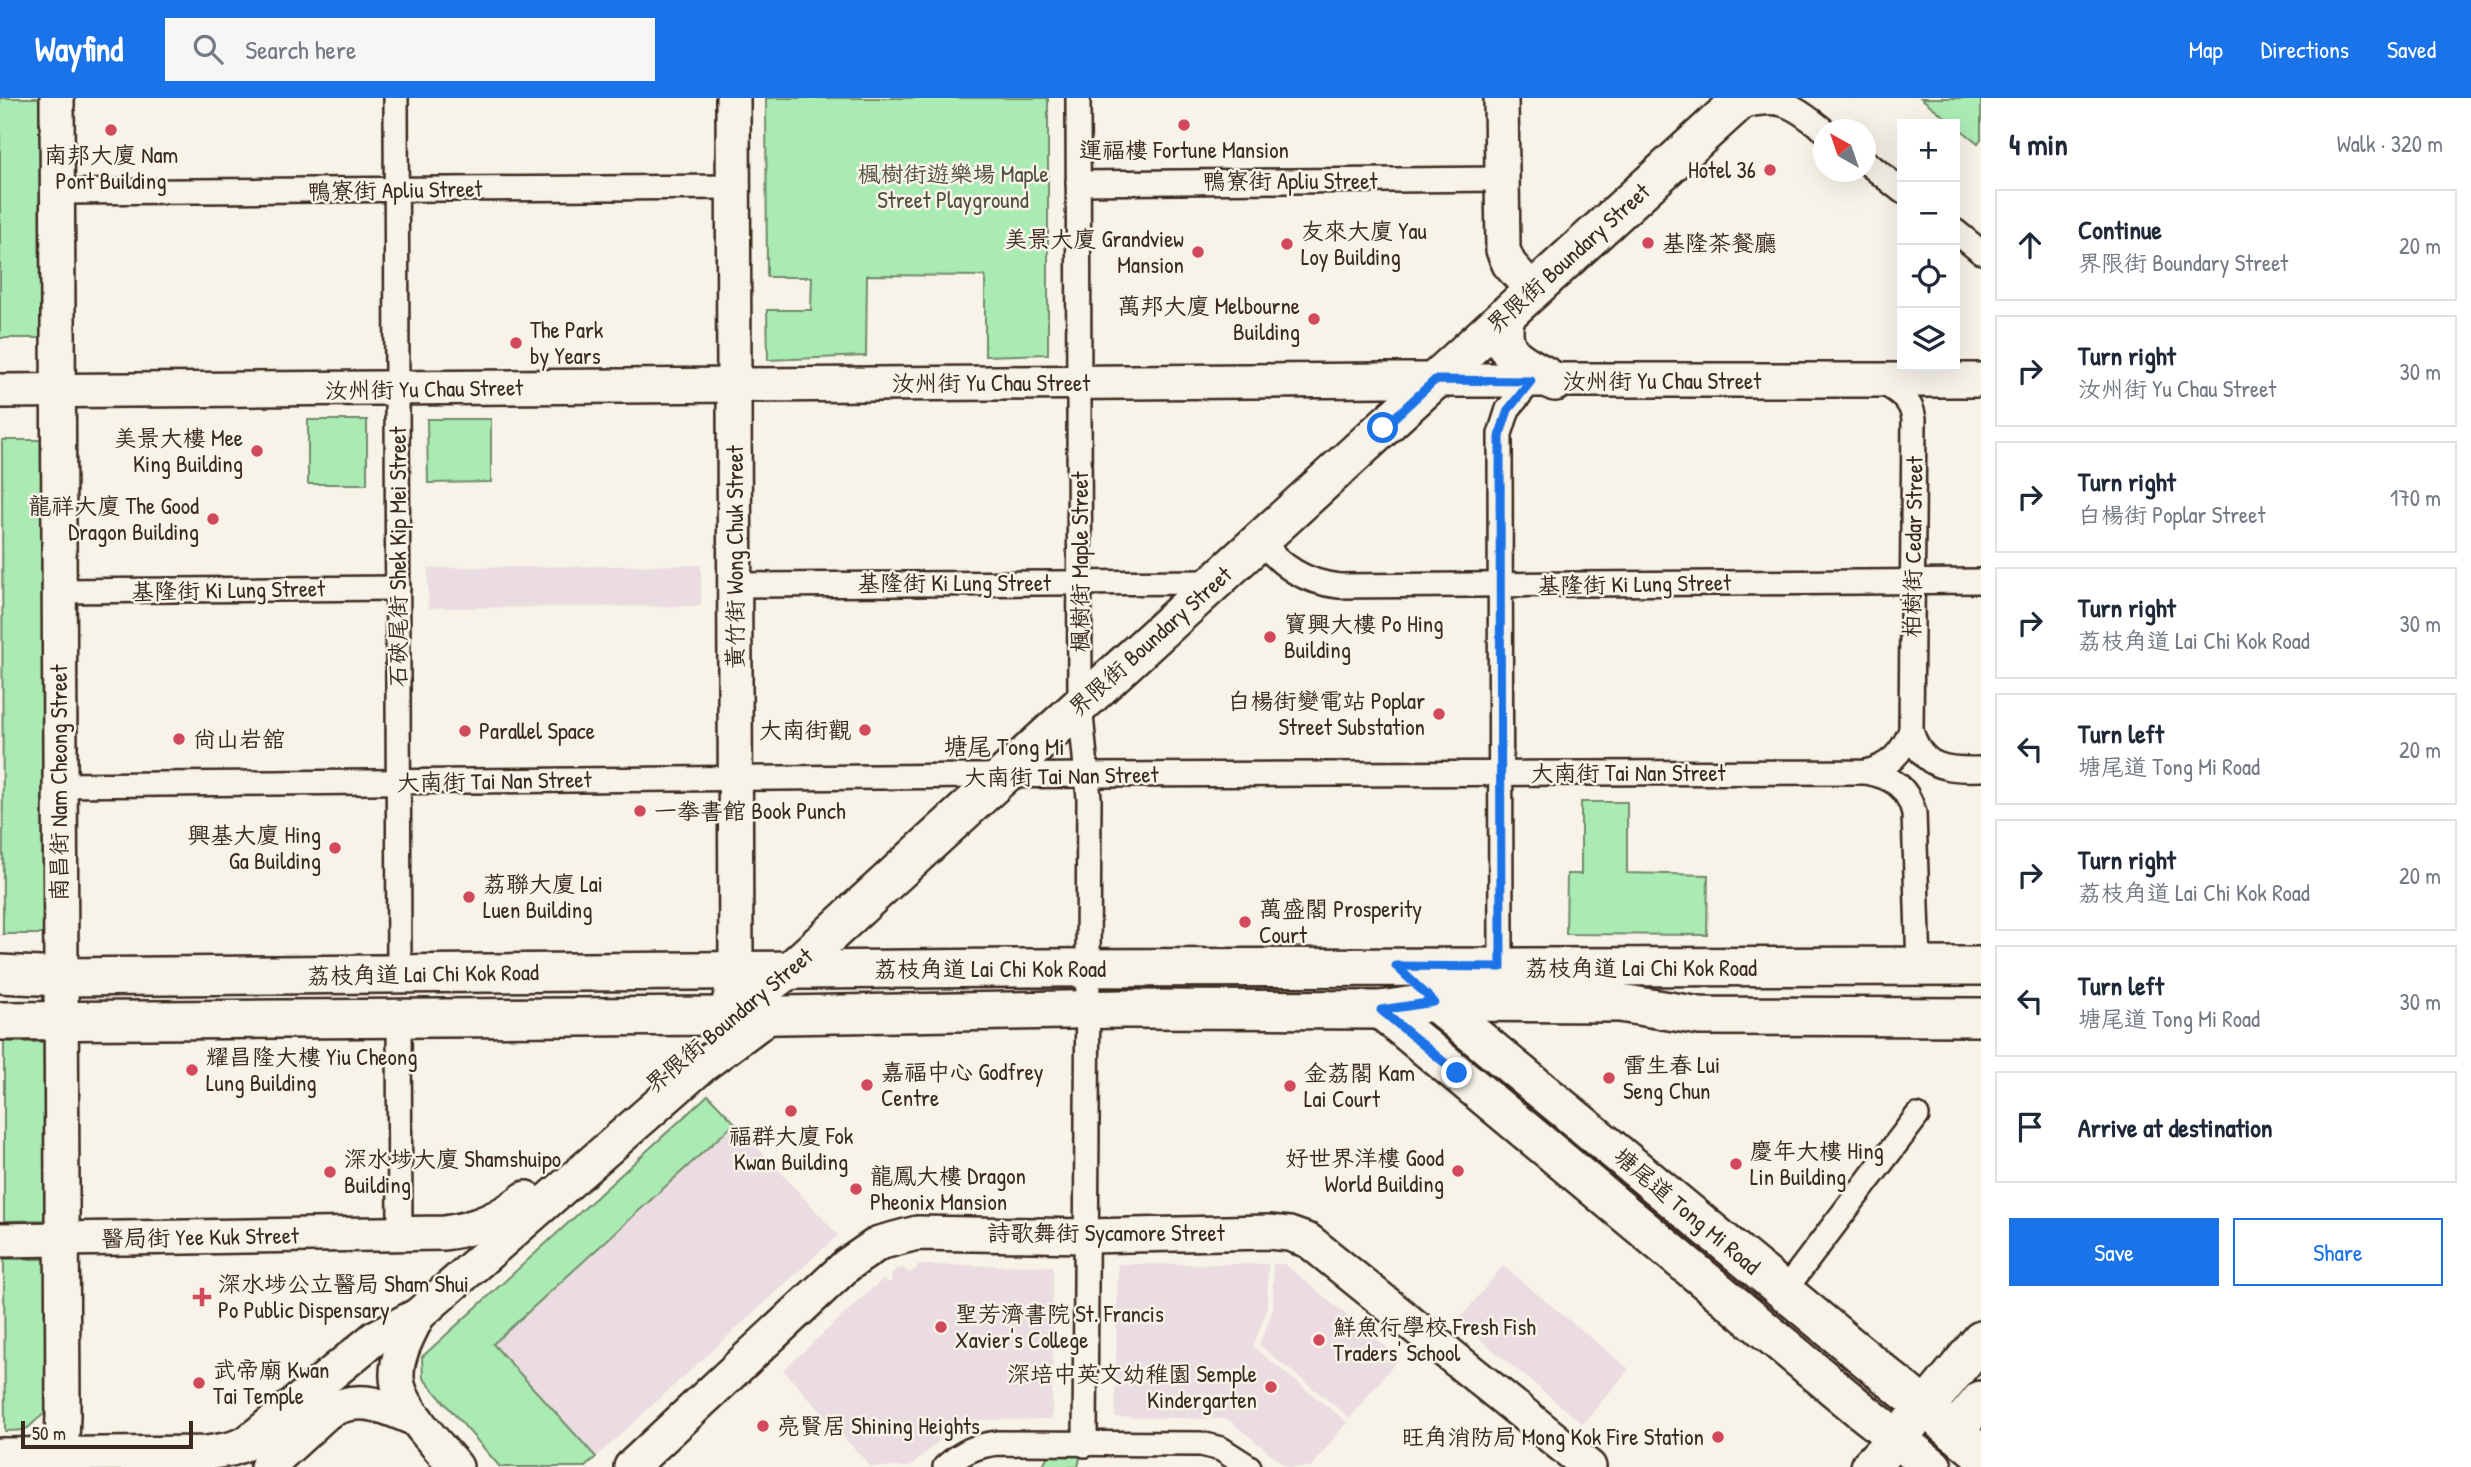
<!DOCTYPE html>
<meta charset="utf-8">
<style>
:root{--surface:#fff;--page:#f6f6f7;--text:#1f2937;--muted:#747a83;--line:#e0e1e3;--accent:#1a73e8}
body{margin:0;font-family:"Patrick Hand","LXGW WenKai TC",sans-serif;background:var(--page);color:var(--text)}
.controls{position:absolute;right:21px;top:21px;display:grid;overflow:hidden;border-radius:0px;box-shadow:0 7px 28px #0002}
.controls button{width:63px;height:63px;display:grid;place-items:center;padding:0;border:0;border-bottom:2px solid var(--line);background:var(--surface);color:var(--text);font:35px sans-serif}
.compass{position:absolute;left:1813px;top:21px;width:63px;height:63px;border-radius:50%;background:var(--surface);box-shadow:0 7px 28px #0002;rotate:320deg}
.scale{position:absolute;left:21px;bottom:18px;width:172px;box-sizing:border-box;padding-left:7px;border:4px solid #3b2a1e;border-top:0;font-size:19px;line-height:24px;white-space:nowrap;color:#3b2a1e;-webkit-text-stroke:5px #f7f3e8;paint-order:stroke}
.stop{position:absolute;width:21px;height:21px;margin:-16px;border:5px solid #1a73e8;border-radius:50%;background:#fff}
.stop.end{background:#1a73e8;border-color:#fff;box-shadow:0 2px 7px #0008}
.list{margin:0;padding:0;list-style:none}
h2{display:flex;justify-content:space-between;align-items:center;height:91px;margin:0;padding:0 28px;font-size:30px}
h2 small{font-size:23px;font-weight:400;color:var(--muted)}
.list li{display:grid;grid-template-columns:46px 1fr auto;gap:21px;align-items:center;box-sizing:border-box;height:112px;margin:0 14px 14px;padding:0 14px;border:2px solid var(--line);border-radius:0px}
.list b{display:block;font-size:26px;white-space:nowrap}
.list p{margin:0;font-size:23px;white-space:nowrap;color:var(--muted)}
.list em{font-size:23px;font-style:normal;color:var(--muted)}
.actions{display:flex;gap:14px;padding:21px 28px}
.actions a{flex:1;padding:16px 0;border:2px solid var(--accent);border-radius:0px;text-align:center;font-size:24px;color:var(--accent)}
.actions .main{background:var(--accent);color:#fff}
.icon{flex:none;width:38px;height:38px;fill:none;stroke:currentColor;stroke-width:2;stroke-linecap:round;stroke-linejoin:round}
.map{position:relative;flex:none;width:1981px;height:1369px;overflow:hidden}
header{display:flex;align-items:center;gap:42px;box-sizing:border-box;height:98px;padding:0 35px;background:var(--accent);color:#fff}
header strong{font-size:33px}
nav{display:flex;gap:38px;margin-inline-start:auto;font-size:24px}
.search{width:490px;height:63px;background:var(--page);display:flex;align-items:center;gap:18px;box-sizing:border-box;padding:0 24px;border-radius:0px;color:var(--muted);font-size:26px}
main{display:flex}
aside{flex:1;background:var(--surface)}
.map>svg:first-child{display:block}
.built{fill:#eadce0}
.green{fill:#aaebb4;stroke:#728a69;stroke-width:2}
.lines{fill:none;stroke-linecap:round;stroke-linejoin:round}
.street-casing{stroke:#3b2a1e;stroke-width:28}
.secondary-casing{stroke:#3b2a1e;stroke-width:38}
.primary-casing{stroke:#3b2a1e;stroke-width:42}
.street{stroke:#f7f3e8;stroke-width:23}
.secondary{stroke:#f7f3e8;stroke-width:33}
.primary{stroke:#f7f3e8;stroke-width:37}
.route{stroke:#1a73e8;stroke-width:9}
.poi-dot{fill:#d1495b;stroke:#f7f3e8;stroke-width:2.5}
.labels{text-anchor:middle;stroke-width:5;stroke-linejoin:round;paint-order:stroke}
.poi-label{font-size:23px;fill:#3b2a1e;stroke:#f7f3e8;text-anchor:start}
.park-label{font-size:23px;fill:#51513c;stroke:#f7f3e8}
.street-label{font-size:23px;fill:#3b2a1e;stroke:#f7f3e8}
.neighbourhood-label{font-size:24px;fill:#3b2a1e;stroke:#f7f3e8}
</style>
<header>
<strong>Wayfind</strong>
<div class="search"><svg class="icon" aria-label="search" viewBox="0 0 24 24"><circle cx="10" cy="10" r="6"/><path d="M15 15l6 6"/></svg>Search here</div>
<nav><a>Map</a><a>Directions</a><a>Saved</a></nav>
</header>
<main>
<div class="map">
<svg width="1981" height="1369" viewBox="0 0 1981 1369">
<rect width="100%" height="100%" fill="#f7f3e8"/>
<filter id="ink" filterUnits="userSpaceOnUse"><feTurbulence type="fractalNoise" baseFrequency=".0143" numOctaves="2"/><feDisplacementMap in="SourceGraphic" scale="14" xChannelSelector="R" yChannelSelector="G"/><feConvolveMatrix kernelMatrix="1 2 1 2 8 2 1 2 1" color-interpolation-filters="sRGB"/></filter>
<g filter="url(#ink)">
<g class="built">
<polygon points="701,467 701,508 428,510 428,470"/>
<polygon points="735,1025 838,1137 596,1359 493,1247"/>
<polygon points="1118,1166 1268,1166 1267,1211 1253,1249 1347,1324 1311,1369 1287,1369 1228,1321 1115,1319"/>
<polygon points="1273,1166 1284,1166 1399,1260 1350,1320 1259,1247 1273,1212"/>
<polygon points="917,1167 1053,1168 1052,1321 961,1322 910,1369 871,1369 783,1272 883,1181 887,1185 892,1183 891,1177 896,1171 903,1170 909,1175 917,1171"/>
<polygon points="1503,1168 1629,1271 1583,1326 1458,1223"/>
</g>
<g class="green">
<polygon points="0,0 41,0 42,240 0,240"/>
<polygon points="766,0 1048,0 1048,256 985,258 985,178 867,177 866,258 768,262 767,212 811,212 812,179 767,179"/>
<polygon points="1921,0 1981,0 1981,41 1978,45"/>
<polygon points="427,321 491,321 491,384 428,385"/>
<rect x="308" y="322" width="59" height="64"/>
<polygon points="2,342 42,342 43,836 3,836"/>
<polygon points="1581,704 1627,704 1627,775 1708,777 1707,837 1566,836 1567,776 1581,776"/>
<polygon points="4,944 45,944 45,1122 4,1123"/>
<polygon points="708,997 735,1025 493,1246 596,1359 585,1369 500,1369 423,1280 422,1259"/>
<path d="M 4,1161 L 46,1161 L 47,1308 L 44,1316 C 23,1331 36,1332 5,1333 Z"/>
<polygon points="1056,1356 1081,1356 1078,1369 1042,1369 1047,1359"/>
</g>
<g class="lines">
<g class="street-casing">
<g id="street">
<polyline points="396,0 399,876"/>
<polyline points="1078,0 1080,607 1089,700 1085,1347"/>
<path d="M 1733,10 C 1781,0 1785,2 1824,32"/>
<polyline points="1866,64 1902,93"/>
<polyline points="1078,85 1501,81"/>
<polyline points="57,94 733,89"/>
<polyline points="1955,133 1981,154"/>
<path d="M 1880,283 C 1897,293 1911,300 1914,321 L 1911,632 C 1921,670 1946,672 1981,671"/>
<path d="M 1261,442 C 1281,469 1305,484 1339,488 L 1981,483"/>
<polyline points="735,487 1215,484"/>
<polyline points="58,493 398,490"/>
<path d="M 1866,674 C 1892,679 1907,688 1914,715 L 1919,869"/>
<path d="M 59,687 L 1089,677 L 1866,674 C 1890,668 1902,655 1911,632"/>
<polyline points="1501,869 1500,336 1508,311 1531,283"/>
<polyline points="399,921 400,1136"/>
<polyline points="1784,1193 1917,1018"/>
<path d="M 945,1369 C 961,1355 976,1347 998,1345 L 1201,1346 L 1221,1351 L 1249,1369"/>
</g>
</g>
<g class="secondary-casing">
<g id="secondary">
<polyline points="57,0 63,1317 61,1369"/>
<polyline points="1501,0 1503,152 1509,166 1533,193"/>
<polyline points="0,293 1383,282 1981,282"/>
<polyline points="726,918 736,873 733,0"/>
<polyline points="719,925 790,873"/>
<path d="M 0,1142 L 444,1135 C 476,1131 501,1120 526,1100"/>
<path d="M 418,1217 C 409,1236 396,1257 397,1279 C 398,1309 438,1347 456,1369"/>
<polyline points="0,1357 207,1355 231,1351 247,1345 376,1239 418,1217 703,967 772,916"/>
<path d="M 267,1369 L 326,1315 C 357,1295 386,1308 417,1322"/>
<polyline points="631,1369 847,1167 879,1145 917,1135 1087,1138 1269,1134 1289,1136 1309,1143 1589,1369"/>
</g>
</g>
<g class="primary-casing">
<g id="primary">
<path d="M 1506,217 C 1496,262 1525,264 1555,284"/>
<polyline points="790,873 1743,0"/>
<polyline points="0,876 60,879 1010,870 1981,868"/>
<polyline points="1427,898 1981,1356"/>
<polyline points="1381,912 1862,1313 1933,1369"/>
<polyline points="0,923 726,918 1123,911 1381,912 1434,904 1620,905 1700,918 1981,919"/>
<polyline points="1954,1334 1981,1302"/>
<polyline points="1869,1369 1926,1309 1981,1242"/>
</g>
</g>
<use href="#street" class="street"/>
<use href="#secondary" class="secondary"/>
<use href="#primary" class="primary"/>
</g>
</g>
<g class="lines" filter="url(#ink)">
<polyline class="route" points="1383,330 1435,282 1531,283 1508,312 1500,336 1501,869 1396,868 1434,904 1381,912 1457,975"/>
</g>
<g class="poi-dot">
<circle cx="1184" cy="27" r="7"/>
<circle cx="111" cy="32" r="7"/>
<circle cx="1770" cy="72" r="7"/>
<circle cx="1648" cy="145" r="7"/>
<circle cx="1287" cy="146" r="7"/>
<circle cx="1198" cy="154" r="7"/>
<circle cx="1314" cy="221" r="7"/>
<circle cx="516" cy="245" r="7"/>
<circle cx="257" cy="353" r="7"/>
<circle cx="213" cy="421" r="7"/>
<circle cx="1270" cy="539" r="7"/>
<circle cx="1439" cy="616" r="7"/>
<circle cx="865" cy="632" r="7"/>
<circle cx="465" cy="633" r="7"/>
<circle cx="179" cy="641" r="7"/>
<circle cx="640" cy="713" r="7"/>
<circle cx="335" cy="750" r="7"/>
<circle cx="469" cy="799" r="7"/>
<circle cx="1245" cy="824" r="7"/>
<circle cx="192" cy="972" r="7"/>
<circle cx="1609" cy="980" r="7"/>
<circle cx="867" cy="987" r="7"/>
<circle cx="1290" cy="988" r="7"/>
<circle cx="791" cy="1013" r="7"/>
<circle cx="1736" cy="1066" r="7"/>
<circle cx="1458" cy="1073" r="7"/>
<circle cx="330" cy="1074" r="7"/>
<circle cx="856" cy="1091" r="7"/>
<path d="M198.5 1188.5h7v7h7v7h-7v7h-7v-7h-7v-7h7z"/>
<circle cx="941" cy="1229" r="7"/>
<circle cx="1319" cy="1242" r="7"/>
<circle cx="199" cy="1285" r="7"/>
<circle cx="1271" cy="1289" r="7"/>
<circle cx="763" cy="1328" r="7"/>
<circle cx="1718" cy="1339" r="7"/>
</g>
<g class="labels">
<g class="poi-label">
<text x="1184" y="60" text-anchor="middle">運福樓 Fortune Mansion</text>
<text x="111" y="65" text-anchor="middle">南邦大廈 Nam<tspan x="111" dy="26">Pont Building</tspan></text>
<text x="1756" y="80" text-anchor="end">Hotel 36</text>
<text x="1301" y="141">友來大廈 Yau<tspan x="1301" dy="26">Loy Building</tspan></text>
<text x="1184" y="149" text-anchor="end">美景大廈 Grandview<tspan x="1184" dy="26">Mansion</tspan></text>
<text x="1662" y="153">基隆茶餐廳</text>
<text x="1300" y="216" text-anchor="end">萬邦大廈 Melbourne<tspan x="1300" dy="26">Building</tspan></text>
<text x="530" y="240">The Park<tspan x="530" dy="26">by Years</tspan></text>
<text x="243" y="348" text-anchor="end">美景大樓 Mee<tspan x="243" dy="26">King Building</tspan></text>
<text x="199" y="416" text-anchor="end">龍祥大廈 The Good<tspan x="199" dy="26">Dragon Building</tspan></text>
<text x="1284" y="534">寶興大樓 Po Hing<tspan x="1284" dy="26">Building</tspan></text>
<text x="1425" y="611" text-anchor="end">白楊街變電站 Poplar<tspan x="1425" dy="26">Street Substation</tspan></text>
<text x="851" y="640" text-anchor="end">大南街觀</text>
<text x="479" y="641">Parallel Space</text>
<text x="193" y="649">尚山岩舘</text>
<text x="654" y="721">一拳書館 Book Punch</text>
<text x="321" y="745" text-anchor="end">興基大廈 Hing<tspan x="321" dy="26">Ga Building</tspan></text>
<text x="483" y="794">荔聯大廈 Lai<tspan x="483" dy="26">Luen Building</tspan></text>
<text x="1259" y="819">萬盛閣 Prosperity<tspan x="1259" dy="26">Court</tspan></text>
<text x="206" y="967">耀昌隆大樓 Yiu Cheong<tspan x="206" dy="26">Lung Building</tspan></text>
<text x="1623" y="975">雷生春 Lui<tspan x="1623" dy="26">Seng Chun</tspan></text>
<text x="881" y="982">嘉福中心 Godfrey<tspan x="881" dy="26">Centre</tspan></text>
<text x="1304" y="983">金荔閣 Kam<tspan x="1304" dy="26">Lai Court</tspan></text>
<text x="791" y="1046" text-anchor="middle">福群大廈 Fok<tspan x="791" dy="26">Kwan Building</tspan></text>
<text x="1750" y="1061">慶年大樓 Hing<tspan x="1750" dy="26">Lin Building</tspan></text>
<text x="1444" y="1068" text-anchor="end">好世界洋樓 Good<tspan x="1444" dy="26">World Building</tspan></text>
<text x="344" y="1069">深水埗大廈 Shamshuipo<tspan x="344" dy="26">Building</tspan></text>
<text x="870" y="1086">龍鳳大樓 Dragon<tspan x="870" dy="26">Pheonix Mansion</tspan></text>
<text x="218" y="1194">深水埗公立醫局 Sham Shui<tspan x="218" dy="26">Po Public Dispensary</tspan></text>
<text x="955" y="1224">聖芳濟書院 St. Francis<tspan x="955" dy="26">Xavier's College</tspan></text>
<text x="1333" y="1237">鮮魚行學校 Fresh Fish<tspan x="1333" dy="26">Traders' School</tspan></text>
<text x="213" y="1280">武帝廟 Kwan<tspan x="213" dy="26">Tai Temple</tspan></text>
<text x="1257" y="1284" text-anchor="end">深培中英文幼稚園 Semple<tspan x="1257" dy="26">Kindergarten</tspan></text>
<text x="777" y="1336">亮賢居 Shining Heights</text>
<text x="1704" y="1347" text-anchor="end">旺角消防局 Mong Kok Fire Station</text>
</g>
<g class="park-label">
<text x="953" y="84">楓樹街遊樂場 Maple<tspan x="953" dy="26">Street Playground</tspan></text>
</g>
<g class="street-label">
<text x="1290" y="91">鴨寮街 Apliu Street</text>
<text transform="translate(395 92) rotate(-1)" y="8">鴨寮街 Apliu Street</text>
<text transform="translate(1568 160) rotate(-42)" y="8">界限街 Boundary Street</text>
<text x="1662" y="291">汝州街 Yu Chau Street</text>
<text x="991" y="293">汝州街 Yu Chau Street</text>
<text transform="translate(424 291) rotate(-1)" y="8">汝州街 Yu Chau Street</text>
<text transform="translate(1913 449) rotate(-89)" y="8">柏樹街 Cedar Street</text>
<text transform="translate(398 459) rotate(-90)" y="8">石硤尾街 Shek Kip Mei Street</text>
<text transform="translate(735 459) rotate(-90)" y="8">黃竹街 Wong Chuk Street</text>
<text transform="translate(1080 464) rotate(-90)" y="8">楓樹街 Maple Street</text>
<text x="954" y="493">基隆街 Ki Lung Street</text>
<text transform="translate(1634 486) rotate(-1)" y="8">基隆街 Ki Lung Street</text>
<text transform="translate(228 492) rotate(-1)" y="8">基隆街 Ki Lung Street</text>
<text transform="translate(1150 543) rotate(-42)" y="8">界限街 Boundary Street</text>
<text x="1628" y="683">大南街 Tai Nan Street</text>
<text transform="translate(1061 678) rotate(-1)" y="8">大南街 Tai Nan Street</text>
<text transform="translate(494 683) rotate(-1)" y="8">大南街 Tai Nan Street</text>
<text transform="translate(59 685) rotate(-90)" y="8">南昌街 Nam Cheong Street</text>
<text x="1641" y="878">荔枝角道 Lai Chi Kok Road</text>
<text x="990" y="879">荔枝角道 Lai Chi Kok Road</text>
<text transform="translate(423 876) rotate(-1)" y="8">荔枝角道 Lai Chi Kok Road</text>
<text transform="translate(729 922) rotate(-40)" y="8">界限街 Boundary Street</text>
<text transform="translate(1687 1113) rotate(40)" y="8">塘尾道 Tong Mi Road</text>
<text x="1106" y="1143">詩歌舞街 Sycamore Street</text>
<text transform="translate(200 1139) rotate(-1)" y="8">醫局街 Yee Kuk Street</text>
</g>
<g class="neighbourhood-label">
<text x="1004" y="657">塘尾 Tong Mi</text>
</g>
</g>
</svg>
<div class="controls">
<button>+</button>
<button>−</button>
<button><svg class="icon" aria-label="locate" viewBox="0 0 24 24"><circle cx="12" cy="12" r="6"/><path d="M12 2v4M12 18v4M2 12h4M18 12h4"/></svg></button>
<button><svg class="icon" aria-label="layers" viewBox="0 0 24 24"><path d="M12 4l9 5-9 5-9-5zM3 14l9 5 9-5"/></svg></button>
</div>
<svg class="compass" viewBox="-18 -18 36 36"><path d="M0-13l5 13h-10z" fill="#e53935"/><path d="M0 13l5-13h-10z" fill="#747a83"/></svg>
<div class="scale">50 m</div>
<div class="stop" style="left:1383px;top:330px"></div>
<div class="stop end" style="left:1457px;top:975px"></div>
</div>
<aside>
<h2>4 min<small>Walk · 320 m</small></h2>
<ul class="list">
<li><svg class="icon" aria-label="ahead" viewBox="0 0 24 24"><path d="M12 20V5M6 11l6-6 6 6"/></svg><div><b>Continue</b><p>界限街 Boundary Street</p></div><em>20 m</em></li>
<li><svg class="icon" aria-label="right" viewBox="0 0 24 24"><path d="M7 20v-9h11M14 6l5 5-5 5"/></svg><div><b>Turn right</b><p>汝州街 Yu Chau Street</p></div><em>30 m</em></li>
<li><svg class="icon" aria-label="right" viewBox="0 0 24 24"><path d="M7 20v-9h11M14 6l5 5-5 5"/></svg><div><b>Turn right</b><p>白楊街 Poplar Street</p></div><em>170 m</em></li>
<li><svg class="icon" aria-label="right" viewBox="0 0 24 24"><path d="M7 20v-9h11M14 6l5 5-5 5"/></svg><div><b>Turn right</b><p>荔枝角道 Lai Chi Kok Road</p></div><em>30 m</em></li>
<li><svg class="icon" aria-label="left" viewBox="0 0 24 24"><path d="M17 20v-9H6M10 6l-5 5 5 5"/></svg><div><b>Turn left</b><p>塘尾道 Tong Mi Road</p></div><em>20 m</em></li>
<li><svg class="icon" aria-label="right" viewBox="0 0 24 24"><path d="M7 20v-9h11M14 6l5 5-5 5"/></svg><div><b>Turn right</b><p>荔枝角道 Lai Chi Kok Road</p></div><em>20 m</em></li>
<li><svg class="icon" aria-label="left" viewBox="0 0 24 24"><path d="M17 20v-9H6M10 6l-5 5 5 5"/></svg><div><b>Turn left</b><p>塘尾道 Tong Mi Road</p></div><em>30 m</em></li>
<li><svg class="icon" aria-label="arrive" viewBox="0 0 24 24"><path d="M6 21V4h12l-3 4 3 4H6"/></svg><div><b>Arrive at destination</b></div></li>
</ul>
<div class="actions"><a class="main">Save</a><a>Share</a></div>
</aside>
</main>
